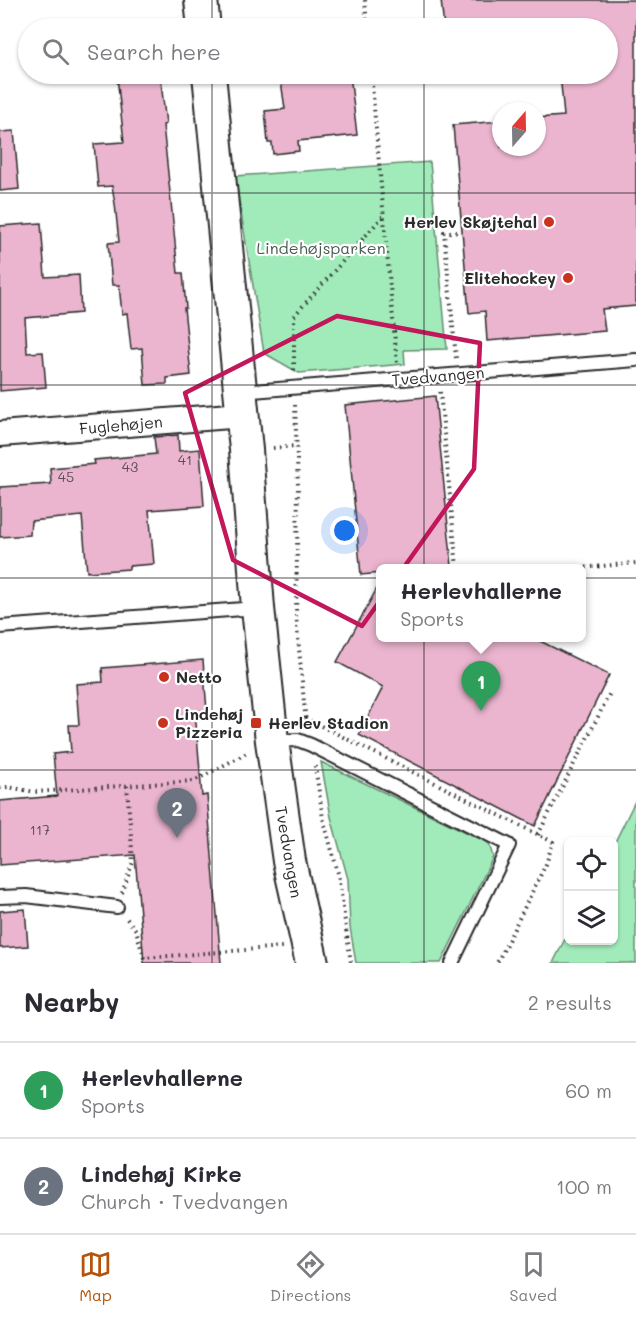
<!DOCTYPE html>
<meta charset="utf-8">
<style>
:root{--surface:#fff;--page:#f2f2f3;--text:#2b2b33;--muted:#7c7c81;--line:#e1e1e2;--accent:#b45309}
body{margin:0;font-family:Mali,sans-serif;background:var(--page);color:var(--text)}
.controls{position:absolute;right:18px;bottom:18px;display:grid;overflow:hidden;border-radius:9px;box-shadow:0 2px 4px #0004}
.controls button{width:54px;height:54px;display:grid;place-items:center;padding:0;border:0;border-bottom:2px solid var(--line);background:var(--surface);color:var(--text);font:30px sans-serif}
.compass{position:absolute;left:492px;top:102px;width:54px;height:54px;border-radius:50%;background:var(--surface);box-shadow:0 2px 4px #0004;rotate:20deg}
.you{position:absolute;left:345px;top:531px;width:21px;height:21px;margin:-15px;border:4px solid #fff;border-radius:50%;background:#1a73e8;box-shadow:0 0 0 9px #1a73e833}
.badge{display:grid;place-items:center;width:39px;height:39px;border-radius:50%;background:var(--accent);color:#fff;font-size:20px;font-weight:700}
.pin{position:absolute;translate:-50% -50px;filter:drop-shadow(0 2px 3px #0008)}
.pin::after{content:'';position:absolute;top:32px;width:21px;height:18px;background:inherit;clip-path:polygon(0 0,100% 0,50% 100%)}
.popup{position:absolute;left:376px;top:564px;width:210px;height:78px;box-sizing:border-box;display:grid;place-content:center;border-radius:9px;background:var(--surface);filter:drop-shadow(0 2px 4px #0005);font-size:20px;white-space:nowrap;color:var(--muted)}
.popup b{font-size:22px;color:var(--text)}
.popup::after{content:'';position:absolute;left:50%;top:100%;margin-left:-12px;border:12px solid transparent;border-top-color:var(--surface)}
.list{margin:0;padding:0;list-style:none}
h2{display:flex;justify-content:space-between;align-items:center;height:78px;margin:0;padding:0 24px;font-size:26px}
h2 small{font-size:20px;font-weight:400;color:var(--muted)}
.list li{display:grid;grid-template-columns:39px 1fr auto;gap:18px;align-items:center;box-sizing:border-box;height:96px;padding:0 24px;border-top:2px solid var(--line)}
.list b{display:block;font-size:22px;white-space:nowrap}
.list p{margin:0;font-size:20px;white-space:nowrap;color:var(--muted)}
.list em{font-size:20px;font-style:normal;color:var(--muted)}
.icon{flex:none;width:33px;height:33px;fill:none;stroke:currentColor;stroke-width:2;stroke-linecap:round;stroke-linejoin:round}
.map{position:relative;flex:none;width:636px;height:963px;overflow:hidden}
.search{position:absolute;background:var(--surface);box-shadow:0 2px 4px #0004;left:18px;right:18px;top:18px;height:66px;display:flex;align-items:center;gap:15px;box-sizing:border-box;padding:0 21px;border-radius:33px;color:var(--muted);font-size:22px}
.sheet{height:270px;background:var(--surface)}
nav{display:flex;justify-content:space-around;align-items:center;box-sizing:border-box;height:84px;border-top:2px solid var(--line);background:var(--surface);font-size:16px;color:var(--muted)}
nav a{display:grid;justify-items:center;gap:3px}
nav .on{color:var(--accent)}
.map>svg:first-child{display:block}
.green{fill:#a1ebba;stroke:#668b72;stroke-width:1.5}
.building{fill:#ebb5cf;stroke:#2b2b2b;stroke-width:1.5}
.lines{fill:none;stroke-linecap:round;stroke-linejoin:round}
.service-casing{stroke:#2b2b2b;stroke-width:16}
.minor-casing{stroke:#2b2b2b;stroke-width:28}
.tertiary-casing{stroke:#2b2b2b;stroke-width:36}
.path{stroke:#2b2b2b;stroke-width:4;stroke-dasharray:1.5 4.5;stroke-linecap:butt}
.service{stroke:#fff;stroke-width:12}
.minor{stroke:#fff;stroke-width:24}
.tertiary{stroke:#fff;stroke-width:32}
.marked{fill:none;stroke:#c2185b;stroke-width:4.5;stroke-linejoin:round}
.grid{fill:none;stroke:#2b2b2b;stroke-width:1.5;stroke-opacity:0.55}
.poi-dot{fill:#c8321e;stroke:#fff;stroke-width:2}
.labels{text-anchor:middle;stroke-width:4.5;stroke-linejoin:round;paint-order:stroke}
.number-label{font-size:14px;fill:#5b4e54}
.poi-label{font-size:16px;font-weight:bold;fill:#2b2b2b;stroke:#fff;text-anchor:start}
.park-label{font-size:16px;fill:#485b4f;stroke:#fff}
.street-label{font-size:16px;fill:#2b2b2b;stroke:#fff}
</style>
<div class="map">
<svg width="636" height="963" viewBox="0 0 636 963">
<rect width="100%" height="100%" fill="#fff"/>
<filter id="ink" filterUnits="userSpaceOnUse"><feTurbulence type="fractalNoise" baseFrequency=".0167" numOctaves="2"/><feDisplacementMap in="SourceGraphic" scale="12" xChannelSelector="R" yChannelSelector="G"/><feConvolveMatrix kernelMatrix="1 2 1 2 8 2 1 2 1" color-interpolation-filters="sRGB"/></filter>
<g filter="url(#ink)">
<g class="green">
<polygon points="430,162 447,349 404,350 405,364 299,373 264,353 235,176"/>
<polygon points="321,762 489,843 493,857 441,963 356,963 350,927 348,879 331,817"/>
<polygon points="636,799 636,963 553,963 568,933 568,940 614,940 614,844"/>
</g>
<g class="building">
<polygon points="441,0 636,0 636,306 602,309 605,331 487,341 485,311 469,313 453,125 501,121 501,147 537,147 537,118 564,116 560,74 608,74 608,28 444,28"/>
<polygon points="139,74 160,74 166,124 163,125 172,212 178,273 183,273 186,308 184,308 191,375 167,378 167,384 145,385 142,348 131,349 127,313 122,314 119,285 112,285 108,243 119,242 115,204 112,186 98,187 94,144 124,142 117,76"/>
<polygon points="280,74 350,74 357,135 298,141 299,151 273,154 272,143 268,143 265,111 285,109"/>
<polygon points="14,131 19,189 0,191 0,132"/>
<polygon points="41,223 45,277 79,275 81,313 25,318 27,353 43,352 46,387 0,391 0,226"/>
<polygon points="435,396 452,566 425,568 381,568 381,573 361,575 345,405"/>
<polygon points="178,435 179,451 200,449 204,506 149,510 154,564 129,566 129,569 87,572 82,516 31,521 30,535 0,537 0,487 51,484 50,468 95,464 94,460 156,454 154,437"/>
<polygon points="381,581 381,638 534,638 609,675 535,826 359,735 383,687 337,662"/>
<polygon points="203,660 207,711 195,711 202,796 207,795 221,963 144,963 135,855 0,865 0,801 57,796 53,754 71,752 69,725 79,725 76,684 103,682 102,668"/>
<polygon points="25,909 28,946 0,948 0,911"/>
</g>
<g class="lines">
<g class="service-casing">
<g id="service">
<polyline points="241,392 636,360"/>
<polyline points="0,627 257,608"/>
<polyline points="273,741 298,740 311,745 509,845 452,963"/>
<polyline points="0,897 26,896 117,907"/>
</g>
</g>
<g class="minor-casing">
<polyline id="minor" points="0,434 243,415"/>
</g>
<g class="tertiary-casing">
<g id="tertiary">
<polyline points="201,0 204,28"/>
<polyline points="209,74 246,450 258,608 272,741 289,861 312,963"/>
</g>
</g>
<g class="path">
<polyline points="365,0 367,28"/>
<polyline points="371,74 397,364"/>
<polyline points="456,358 444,232 457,232"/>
<polyline points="294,370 294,316 384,215"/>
<polyline points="440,392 457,568"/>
<polyline points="295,405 298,485 296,616 306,724"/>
<polyline points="273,448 296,446"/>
<polyline points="580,568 636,563"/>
<polyline points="305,718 553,842 546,864 497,963"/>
<polyline points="315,766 323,818 338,873 351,963"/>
<polyline points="0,788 8,787 35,792 194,781 247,753"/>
<polyline points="538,835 611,691"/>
<polyline points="122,893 133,862 127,786"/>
<polyline points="127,919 136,930 144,958 282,947"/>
</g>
<use href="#service" class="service"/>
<use href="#minor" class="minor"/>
<use href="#tertiary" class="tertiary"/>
</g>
</g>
<path class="marked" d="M 337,316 L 480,343 L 474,469 L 362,626 L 233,560 L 185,393 Z"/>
<path class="grid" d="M 212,0 L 212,28M 424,0 L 424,28M 212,74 L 212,963M 424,74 L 424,963M 0,193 L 636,193M 0,385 L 636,385M 0,578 L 636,578M 0,770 L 636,770"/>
<g class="poi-dot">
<circle cx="549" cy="222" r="6"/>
<circle cx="568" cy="278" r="6"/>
<circle cx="164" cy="677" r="6"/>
<circle cx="163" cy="723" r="6"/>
<rect x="250" y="717" width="12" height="12" rx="3"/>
</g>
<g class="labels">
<g class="number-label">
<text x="185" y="465">41</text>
<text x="130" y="472">43</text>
<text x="66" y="482">45</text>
<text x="40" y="835">117</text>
</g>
<g class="poi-label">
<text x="537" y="228" text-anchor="end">Herlev Skøjtehal</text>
<text x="556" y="284" text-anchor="end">Elitehockey</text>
<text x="176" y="683">Netto</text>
<text x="175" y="720">Lindehøj<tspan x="175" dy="18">Pizzeria</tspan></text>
<text x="268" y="729">Herlev Stadion</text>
</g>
<g class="park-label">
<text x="321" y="254">Lindehøjsparken</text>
</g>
<g class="street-label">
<text transform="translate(438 376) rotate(-5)" y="6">Tvedvangen</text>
<text transform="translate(121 425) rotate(-5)" y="6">Fuglehøjen</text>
<text transform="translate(289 852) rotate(80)" y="6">Tvedvangen</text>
</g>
</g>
</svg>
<div class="controls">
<button><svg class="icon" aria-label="locate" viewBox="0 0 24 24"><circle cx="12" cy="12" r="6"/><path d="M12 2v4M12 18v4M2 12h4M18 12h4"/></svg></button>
<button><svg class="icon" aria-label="layers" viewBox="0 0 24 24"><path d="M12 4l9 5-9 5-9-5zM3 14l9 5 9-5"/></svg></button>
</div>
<svg class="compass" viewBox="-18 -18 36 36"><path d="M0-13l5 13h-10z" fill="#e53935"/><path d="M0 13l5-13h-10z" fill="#7c7c81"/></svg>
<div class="you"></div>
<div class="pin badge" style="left:481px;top:711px;background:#2e9e5b">1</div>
<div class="popup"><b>Herlevhallerne</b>Sports</div>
<div class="pin badge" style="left:177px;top:838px;background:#6b7280">2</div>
<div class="search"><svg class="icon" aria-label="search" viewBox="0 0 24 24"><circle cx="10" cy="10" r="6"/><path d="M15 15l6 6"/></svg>Search here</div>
</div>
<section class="sheet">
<h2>Nearby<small>2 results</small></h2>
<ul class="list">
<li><span class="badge" style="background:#2e9e5b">1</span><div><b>Herlevhallerne</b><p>Sports</p></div><em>60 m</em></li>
<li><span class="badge" style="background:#6b7280">2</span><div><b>Lindehøj Kirke</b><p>Church · Tvedvangen</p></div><em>100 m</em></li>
</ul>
</section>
<nav>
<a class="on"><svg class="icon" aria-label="map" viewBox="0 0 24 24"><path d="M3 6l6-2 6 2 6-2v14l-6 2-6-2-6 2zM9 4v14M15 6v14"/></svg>Map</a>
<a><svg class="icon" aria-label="directions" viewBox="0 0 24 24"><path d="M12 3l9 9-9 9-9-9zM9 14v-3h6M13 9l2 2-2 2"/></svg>Directions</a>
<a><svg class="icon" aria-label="saved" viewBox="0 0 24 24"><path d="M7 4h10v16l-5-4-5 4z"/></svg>Saved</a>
</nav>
